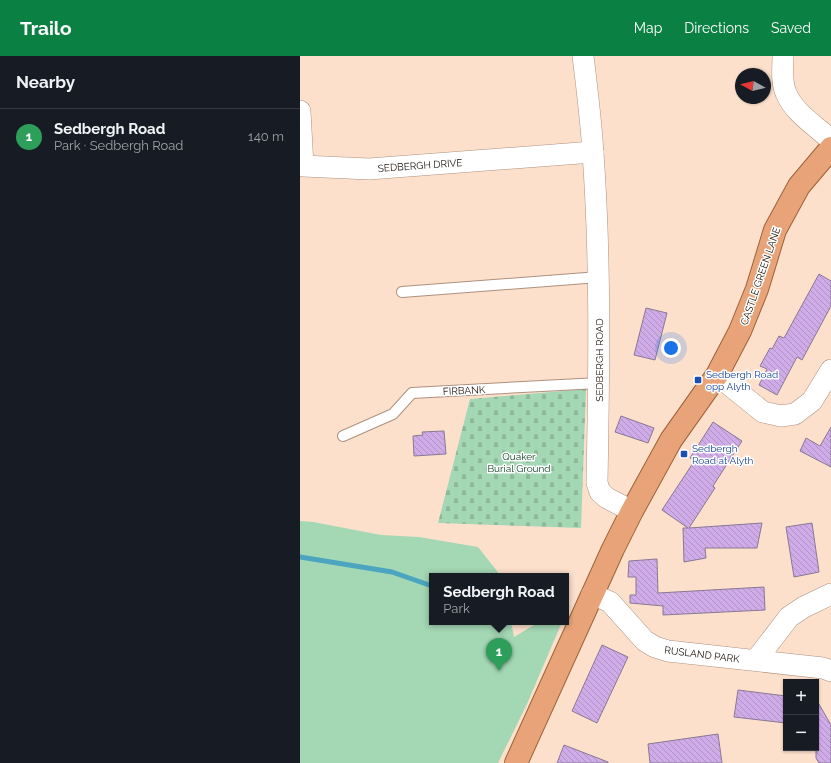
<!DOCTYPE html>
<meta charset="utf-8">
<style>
:root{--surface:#171b24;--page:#242831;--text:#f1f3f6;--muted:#9ea1a6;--line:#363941;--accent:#0b8043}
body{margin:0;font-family:Raleway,sans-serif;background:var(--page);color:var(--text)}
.controls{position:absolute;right:12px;bottom:12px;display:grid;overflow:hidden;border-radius:0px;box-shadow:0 1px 3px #0004}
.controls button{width:36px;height:36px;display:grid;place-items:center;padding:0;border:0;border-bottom:1px solid var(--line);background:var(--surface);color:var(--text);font:20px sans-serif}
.compass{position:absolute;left:435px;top:12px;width:36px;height:36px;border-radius:50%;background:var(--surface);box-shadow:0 1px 3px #0004;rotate:278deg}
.you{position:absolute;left:371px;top:292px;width:14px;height:14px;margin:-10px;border:3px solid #fff;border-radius:50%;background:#1a73e8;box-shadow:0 0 0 6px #1a73e833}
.badge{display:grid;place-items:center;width:26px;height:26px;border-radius:50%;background:var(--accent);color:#fff;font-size:13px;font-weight:700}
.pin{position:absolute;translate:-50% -33px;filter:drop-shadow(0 1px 2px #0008)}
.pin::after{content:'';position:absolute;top:21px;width:14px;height:12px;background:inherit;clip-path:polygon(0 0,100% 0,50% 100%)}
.popup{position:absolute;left:129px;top:517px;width:140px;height:52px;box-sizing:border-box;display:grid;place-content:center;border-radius:0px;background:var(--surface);filter:drop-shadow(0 1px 3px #0005);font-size:13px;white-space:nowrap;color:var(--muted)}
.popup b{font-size:15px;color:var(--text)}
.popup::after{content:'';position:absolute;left:50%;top:100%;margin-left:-8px;border:8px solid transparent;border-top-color:var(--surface)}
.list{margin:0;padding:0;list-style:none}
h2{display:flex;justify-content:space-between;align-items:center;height:52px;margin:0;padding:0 16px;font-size:17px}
h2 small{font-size:13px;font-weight:400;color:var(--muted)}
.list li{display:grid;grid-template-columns:26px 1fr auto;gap:12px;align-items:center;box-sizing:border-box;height:56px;padding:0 16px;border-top:1px solid var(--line)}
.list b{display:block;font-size:15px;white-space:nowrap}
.list p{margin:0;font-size:13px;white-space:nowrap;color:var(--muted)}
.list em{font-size:13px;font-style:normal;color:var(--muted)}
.map{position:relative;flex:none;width:531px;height:707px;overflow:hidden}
header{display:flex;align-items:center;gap:24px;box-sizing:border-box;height:56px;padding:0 20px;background:var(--accent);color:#fff}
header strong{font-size:19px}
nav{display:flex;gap:22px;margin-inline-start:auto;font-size:14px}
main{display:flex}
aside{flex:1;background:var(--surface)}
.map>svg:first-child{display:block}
.green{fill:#a4d7b4}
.cemetery{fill:url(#cemetery-stones)}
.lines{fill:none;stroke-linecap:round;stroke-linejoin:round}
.stream{stroke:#4ba5c0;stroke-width:5}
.building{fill:url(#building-back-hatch);stroke:#887992}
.service-casing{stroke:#ac917f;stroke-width:12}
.minor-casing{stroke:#ac917f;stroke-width:22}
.trunk-casing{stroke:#9c623b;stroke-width:24}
.service{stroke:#fff;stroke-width:10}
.minor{stroke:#fff;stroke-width:21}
.trunk{stroke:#e8a478;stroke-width:22}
.transit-dot{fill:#1a4fb4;stroke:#fff;stroke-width:1.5}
.labels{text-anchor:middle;stroke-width:3;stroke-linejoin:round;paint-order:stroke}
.street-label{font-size:10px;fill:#1b110a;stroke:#fff}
.transit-label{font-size:10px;fill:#164399;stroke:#fff;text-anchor:start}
.park-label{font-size:10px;fill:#0f4427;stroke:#fff}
</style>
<header>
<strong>Trailo</strong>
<nav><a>Map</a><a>Directions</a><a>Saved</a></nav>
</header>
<main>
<aside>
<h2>Nearby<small></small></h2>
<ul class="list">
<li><span class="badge" style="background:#2e9e5b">1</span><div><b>Sedbergh Road</b><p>Park · Sedbergh Road</p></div><em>140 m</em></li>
</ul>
</aside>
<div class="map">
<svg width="531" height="707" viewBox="0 0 531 707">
<defs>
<pattern id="cemetery-stones" width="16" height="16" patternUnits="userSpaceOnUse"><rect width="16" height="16" fill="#a4d7b4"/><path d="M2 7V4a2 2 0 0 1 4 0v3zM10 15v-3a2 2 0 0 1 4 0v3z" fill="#8db899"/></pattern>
<pattern id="building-back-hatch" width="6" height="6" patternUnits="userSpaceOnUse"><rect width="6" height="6" fill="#cfabe8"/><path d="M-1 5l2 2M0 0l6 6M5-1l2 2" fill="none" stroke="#b192c6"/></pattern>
</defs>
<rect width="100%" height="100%" fill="#fde0cc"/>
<polygon class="green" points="0,465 13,466 81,479 119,481 178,491 197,515 200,520 132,520 132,566 211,566 214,581 239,566 262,566 227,648 198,707 0,707"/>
<polygon class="cemetery" points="286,333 281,472 138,467 170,343"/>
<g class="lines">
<polyline class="stream" points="0,501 92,516 132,530"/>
</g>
<g class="building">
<polygon points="519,218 531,225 531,250 502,304 497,301 477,339 459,329 467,313 460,310 470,292 472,293 479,280 484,282"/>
<polygon points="346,252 367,257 355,304 334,299"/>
<polygon points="321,360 354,372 348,387 315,376"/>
<polygon points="413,366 442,385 413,430 415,432 389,472 462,467 457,492 405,492 406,502 384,506 383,472 388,472 362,454 395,404 390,402"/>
<polygon points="531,371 531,411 500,395 506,382 520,390"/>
<polygon points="144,375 146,398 114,400 113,380 123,379 122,376"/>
<polygon points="512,467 519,516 494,521 486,471"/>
<polygon points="357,503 358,537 464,531 465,554 363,559 363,550 330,547 330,539 336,539 336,521 328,521 329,505"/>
<polygon points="302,589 328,601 297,667 272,655"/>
<polygon points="438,634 486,640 486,667 434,661"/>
<polygon points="516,643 531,669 531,707 519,707 516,702"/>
<polygon points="418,678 422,707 350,707 348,688"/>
<polygon points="264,689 308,706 308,707 257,707"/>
</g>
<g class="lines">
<g class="service-casing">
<g id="service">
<polyline points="102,236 299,221"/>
<polyline points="43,380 93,358 112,337 299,327"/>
</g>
</g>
<g class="minor-casing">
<g id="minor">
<path d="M 283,0 C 287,32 291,64 293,97 C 301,207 299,317 297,427 L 300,436 L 307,442 L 332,455"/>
<path d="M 483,0 C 483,12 481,26 486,37 C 494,57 516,70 531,84"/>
<polyline points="0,55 3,110 69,113 293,96"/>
<polyline points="417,319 463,356 481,360 495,358 512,345 531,314"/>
<polyline points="292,538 310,546 345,585 355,591 368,595 523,612 531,615"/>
<polyline points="456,604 489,561 504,551 531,538"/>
</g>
</g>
<g class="trunk-casing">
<polyline id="trunk" points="216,707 313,493 332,455 371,384 417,319 440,275 457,233 475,174 499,130 531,92"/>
</g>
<use href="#service" class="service"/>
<use href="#minor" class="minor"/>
<use href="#trunk" class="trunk"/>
</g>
<g class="transit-dot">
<rect x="394" y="320" width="8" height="8" rx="2"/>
<rect x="380" y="394" width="8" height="8" rx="2"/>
</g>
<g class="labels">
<g class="street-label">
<text transform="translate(120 109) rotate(-4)" y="4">SEDBERGH DRIVE</text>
<text transform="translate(460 220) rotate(-71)" y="4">CASTLE GREEN LANE</text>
<text transform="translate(299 304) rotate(-90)" y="4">SEDBERGH ROAD</text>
<text transform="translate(164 334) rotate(-3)" y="4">FIRBANK</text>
<text transform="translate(402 598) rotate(7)" y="4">RUSLAND PARK</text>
</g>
<g class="transit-label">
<text x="406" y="322">Sedbergh Road<tspan x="406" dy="12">opp Alyth</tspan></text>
<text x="392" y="396">Sedbergh<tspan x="392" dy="12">Road at Alyth</tspan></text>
</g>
<g class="park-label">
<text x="219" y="404">Quaker<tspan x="219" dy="12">Burial Ground</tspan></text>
</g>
</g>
</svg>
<div class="controls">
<button>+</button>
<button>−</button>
</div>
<svg class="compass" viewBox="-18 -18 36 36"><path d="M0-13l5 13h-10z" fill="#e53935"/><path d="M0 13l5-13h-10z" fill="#9ea1a6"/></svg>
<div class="you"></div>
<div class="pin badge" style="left:199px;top:615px;background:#2e9e5b">1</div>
<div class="popup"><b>Sedbergh Road</b>Park</div>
</div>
</main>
